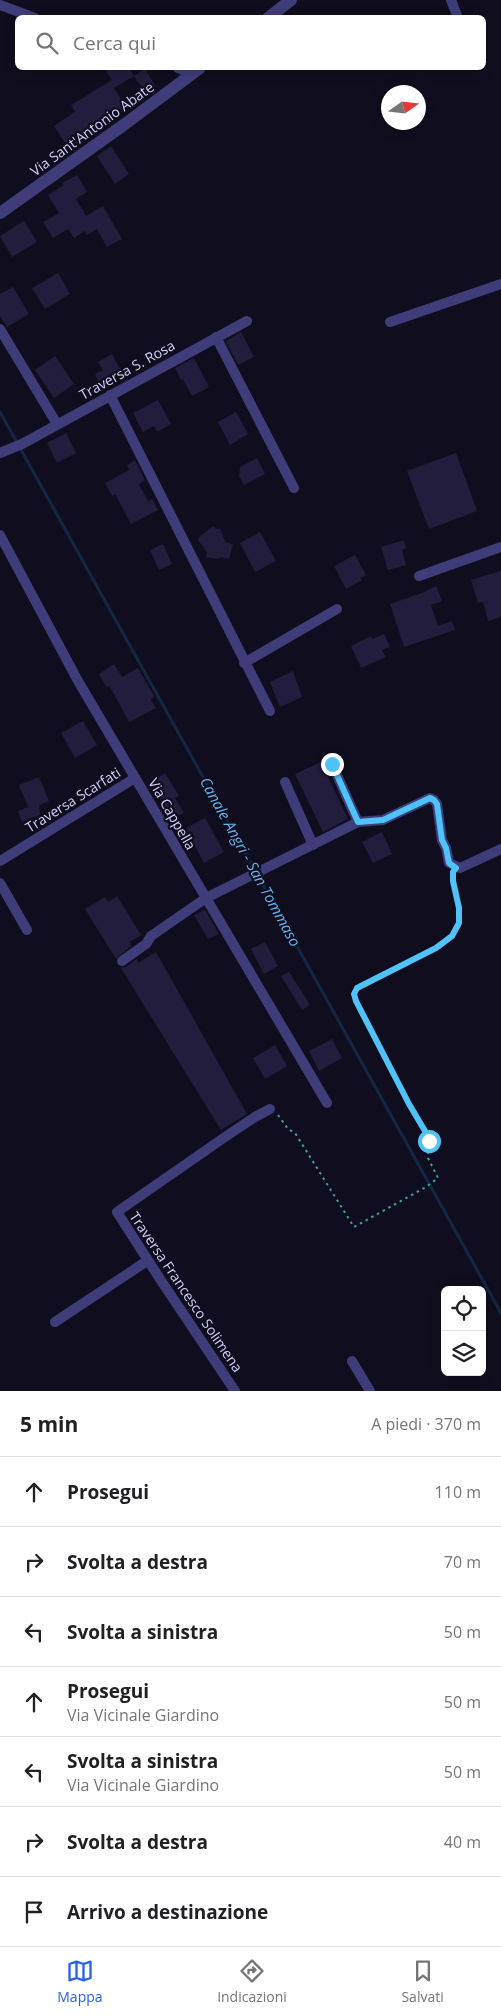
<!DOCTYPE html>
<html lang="it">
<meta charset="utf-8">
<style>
:root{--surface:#fff;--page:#f2f2f2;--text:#202124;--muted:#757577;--line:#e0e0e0;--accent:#2563eb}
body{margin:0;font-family:"Open Sans",sans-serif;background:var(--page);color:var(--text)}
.controls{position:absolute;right:15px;bottom:15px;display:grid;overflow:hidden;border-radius:8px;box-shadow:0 2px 12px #0003}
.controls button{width:45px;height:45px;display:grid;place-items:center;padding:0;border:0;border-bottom:1px solid var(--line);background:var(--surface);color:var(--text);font:25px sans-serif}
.compass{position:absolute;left:381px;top:85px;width:45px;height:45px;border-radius:50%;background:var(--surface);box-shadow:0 2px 12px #0003;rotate:76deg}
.stop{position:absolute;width:15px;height:15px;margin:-11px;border:4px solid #4fc3f7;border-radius:50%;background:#fff}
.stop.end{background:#4fc3f7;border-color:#fff;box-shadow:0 1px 5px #0008}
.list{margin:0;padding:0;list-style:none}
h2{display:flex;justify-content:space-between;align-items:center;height:65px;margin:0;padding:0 20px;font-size:21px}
h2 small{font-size:16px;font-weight:400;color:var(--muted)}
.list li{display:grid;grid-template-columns:32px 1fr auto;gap:15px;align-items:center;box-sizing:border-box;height:70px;padding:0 20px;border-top:1px solid var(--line)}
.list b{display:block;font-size:19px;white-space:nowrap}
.list p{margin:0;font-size:16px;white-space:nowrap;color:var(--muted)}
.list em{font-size:16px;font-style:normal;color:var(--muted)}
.icon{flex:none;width:28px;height:28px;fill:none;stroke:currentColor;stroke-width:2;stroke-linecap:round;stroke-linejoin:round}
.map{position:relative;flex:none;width:501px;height:1391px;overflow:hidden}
.search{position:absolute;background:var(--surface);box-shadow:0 2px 12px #0003;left:15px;right:15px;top:15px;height:55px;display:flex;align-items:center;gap:12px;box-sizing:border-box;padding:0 18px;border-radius:8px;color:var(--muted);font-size:19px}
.sheet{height:555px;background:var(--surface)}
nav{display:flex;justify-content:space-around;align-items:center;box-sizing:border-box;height:70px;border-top:1px solid var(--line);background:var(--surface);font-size:14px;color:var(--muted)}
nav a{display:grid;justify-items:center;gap:2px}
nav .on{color:var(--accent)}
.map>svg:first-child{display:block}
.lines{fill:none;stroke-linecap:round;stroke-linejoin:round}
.stream{stroke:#122743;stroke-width:3}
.building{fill:#221c3d}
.path{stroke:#38a69d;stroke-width:2;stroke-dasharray:2.5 4;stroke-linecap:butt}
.minor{stroke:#3e3d79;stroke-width:10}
.tertiary{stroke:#3e3d79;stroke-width:12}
.route{stroke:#4fc3f7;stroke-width:6}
.labels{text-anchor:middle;stroke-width:4.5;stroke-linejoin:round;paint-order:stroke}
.street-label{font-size:14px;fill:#d3cffb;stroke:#100e1e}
.water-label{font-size:15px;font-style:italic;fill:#66b5f2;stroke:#100e1e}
</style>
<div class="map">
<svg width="501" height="1391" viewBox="0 0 501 1391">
<rect width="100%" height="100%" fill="#100e1e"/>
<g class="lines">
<polyline class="stream" points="0,412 501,1313"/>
</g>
<g class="building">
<polygon points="104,68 129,68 134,76 114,88 125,106 101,121 102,122 88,131 90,135 69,149 54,126 75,112 71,105 112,80"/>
<polygon points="145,69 156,87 146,93 134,76"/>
<polygon points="111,146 129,174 115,184 97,156"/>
<polygon points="77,175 87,192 76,199 86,216 103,206 122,239 107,247 97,229 87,235 85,231 74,238 68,229 53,238 43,222 59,213 48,195 64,185 62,183"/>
<polygon points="24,221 37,242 12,257 0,236"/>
<polygon points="58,273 70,294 45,309 32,288"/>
<polygon points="13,287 29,314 7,327 0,316 0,294"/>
<polygon points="241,332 254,357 238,365 226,341"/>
<polygon points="112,354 122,373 100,385 95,374 103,370 98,362"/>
<polygon points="55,356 74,384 54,398 35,370"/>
<polygon points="194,358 209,387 192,396 183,379 181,380 175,368"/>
<polygon points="158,400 171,424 157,432 154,426 143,432 133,413"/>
<polygon points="236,412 248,434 230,445 218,422"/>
<polygon points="66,433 76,453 57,463 47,443"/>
<polygon points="456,453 477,511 429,529 407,471"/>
<polygon points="257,458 265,474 244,485 239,476 240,467"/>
<polygon points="135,460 145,480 139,484 148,501 152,499 158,510 131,524 115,494 112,496 105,483 129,470 127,465"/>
<polygon points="214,526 216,529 220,528 225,542 233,544 229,559 221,557 218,559 206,557 207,552 198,540 200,536"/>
<polygon points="260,532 276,561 255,572 240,543"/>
<polygon points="404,540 406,548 402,550 406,565 388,570 381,547"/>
<polygon points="163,544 172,564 159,570 150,550"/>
<polygon points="355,555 366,575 360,578 362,580 346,589 334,566"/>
<polygon points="501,571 501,617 488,621 483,602 478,603 471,580"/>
<polygon points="436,586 442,601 431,605 438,626 452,621 455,630 404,647 390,604 422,593"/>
<polygon points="384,634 390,647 382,650 386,657 361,668 351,646 371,636 372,639"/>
<polygon points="114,664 122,677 138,668 154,696 151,700 156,708 129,722 109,685 107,688 99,674"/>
<polygon points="293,671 302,697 280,707 270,682"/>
<polygon points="83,721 97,745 75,758 61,733"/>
<polygon points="321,762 348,819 323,832 295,774"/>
<polygon points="165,773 179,796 175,798 184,813 172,819 150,782"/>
<polygon points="39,777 49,801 39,805 40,815 22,822 18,811 28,807 19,785"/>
<polygon points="205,818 224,852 204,863 186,828"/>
<polygon points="382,832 392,854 373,863 362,842"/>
<polygon points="117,896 141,935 130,942 131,946 116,959 85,909 105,897 108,902"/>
<polygon points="205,910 219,934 208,939 194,915"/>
<polygon points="265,942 278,966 264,974 251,949"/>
<polygon points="156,952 247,1114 221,1130 121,968 126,967 137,959 138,963"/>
<polygon points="289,972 310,1005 302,1010 281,976"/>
<polygon points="332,1039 342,1058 319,1071 309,1051"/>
<polygon points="275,1045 287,1066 265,1079 253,1058"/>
</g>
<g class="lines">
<path class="path" d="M 278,1115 L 288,1129 L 295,1133 L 354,1227 L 426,1187 L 438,1178 L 428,1158 L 429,1141 L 425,1131 L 409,1105 L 356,1001 L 354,994 L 357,989 C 380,976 456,947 459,922 C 462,906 454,891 453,875"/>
<g class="minor">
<polyline points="451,0 458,18"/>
<polyline points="0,5 35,18"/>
<polyline points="178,68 191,74"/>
<polyline points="390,322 501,284"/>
<polyline points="0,329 57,424"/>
<polyline points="216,337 294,488"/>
<polyline points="110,395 270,711"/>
<polyline points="0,453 22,444 247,321"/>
<polyline points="0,535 78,681 327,1103"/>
<polyline points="419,576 501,547"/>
<polyline points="244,663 337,609"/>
<polyline points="332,764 358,822"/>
<polyline points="285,782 313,845"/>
<polyline points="0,861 135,778"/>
<polyline points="0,883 27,930"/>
<polyline points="122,961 146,944 151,936 206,898 358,822 383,820 430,798 434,800 437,804 442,840 446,848 449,863 460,868 501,849"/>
<polyline points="55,1322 147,1261"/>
<polyline points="352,1361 370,1391"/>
<polyline points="235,1391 160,1279 117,1212 225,1137 255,1117 270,1109"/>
</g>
<g class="tertiary">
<polyline points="268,18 291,0"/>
<polyline points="0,213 125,124 200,68"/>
</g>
</g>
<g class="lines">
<polyline class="route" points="332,764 358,822 383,820 430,798 434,800 437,804 442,840 446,848 449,863 456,868 453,872 453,881 459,908 459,923 452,936 436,948 357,988 354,994 356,1001 409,1104 425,1131 429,1141"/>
</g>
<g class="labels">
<g class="street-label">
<text transform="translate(92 129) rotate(-36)" y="5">Via Sant'Antonio Abate</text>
<text transform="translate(127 370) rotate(-29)" y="5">Traversa S. Rosa</text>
<text transform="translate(73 800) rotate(-32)" y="5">Traversa Scarfati</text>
<text transform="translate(172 814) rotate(60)" y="5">Via Cappella</text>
<text transform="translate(186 1292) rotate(56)" y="5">Traversa Francesco Solimena</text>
</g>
<g class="water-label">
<text transform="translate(250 862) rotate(61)" y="5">Canale Angri - San Tommaso</text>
</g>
</g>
</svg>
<div class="controls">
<button><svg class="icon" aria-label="locate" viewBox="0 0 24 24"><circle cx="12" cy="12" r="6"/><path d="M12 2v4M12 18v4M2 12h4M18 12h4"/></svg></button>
<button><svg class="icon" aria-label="layers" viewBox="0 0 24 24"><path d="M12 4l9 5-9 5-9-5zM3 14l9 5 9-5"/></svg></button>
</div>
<svg class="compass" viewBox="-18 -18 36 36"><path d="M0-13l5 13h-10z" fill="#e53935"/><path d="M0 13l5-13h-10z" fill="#757577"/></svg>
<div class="stop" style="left:429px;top:1141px"></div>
<div class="stop end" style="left:332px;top:764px"></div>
<div class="search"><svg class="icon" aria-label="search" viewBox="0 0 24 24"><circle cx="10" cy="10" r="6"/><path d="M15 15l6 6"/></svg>Cerca qui</div>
</div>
<section class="sheet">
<h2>5 min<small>A piedi · 370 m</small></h2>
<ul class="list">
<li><svg class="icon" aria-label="ahead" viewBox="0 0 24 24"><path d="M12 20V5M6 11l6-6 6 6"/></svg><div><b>Prosegui</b></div><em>110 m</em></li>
<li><svg class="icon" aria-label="right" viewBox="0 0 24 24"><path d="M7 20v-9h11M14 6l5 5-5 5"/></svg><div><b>Svolta a destra</b></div><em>70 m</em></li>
<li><svg class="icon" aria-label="left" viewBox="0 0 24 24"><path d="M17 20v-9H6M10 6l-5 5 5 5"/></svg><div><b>Svolta a sinistra</b></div><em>50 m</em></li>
<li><svg class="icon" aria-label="ahead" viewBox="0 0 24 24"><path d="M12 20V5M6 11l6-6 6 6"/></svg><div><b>Prosegui</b><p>Via Vicinale Giardino</p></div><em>50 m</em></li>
<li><svg class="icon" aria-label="left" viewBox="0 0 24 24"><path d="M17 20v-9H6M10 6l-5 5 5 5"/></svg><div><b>Svolta a sinistra</b><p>Via Vicinale Giardino</p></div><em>50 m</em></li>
<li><svg class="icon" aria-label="right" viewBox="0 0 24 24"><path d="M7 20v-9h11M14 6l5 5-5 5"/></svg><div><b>Svolta a destra</b></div><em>40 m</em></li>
<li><svg class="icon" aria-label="arrive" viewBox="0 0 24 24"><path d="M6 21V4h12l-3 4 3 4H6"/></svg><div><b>Arrivo a destinazione</b></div></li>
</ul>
</section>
<nav>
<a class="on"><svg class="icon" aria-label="map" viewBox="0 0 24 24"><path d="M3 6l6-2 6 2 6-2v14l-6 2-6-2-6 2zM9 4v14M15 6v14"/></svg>Mappa</a>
<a><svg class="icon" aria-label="directions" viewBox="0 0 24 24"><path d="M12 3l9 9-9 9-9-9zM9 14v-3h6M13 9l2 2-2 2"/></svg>Indicazioni</a>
<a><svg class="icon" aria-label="saved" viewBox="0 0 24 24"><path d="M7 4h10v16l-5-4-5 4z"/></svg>Salvati</a>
</nav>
